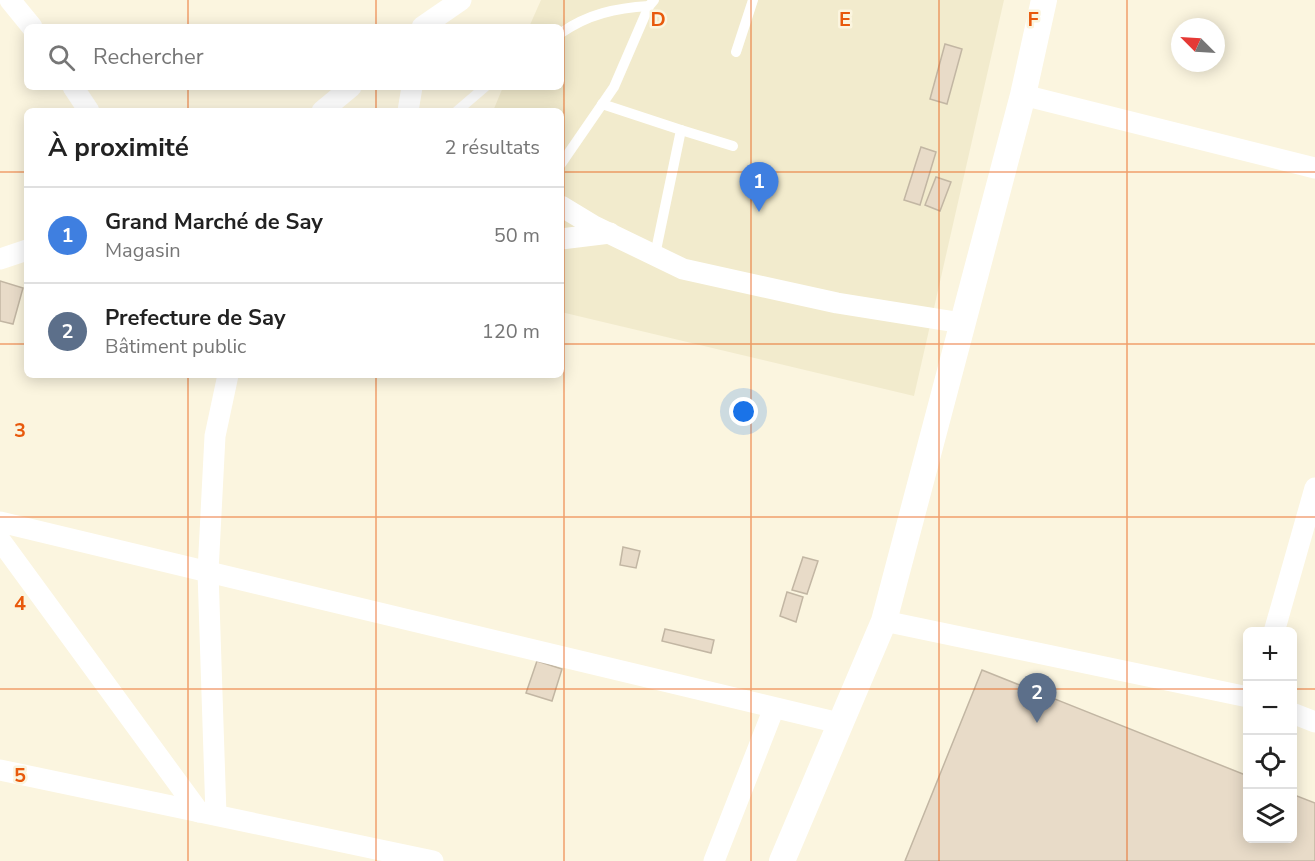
<!DOCTYPE html>
<html lang="fr">
<meta charset="utf-8">
<style>
:root{--surface:#fff;--page:#f6f6f6;--text:#222;--muted:#767676;--line:#e0e0e0;--accent:#703bb2}
body{margin:0;font-family:"Nunito Sans",sans-serif;background:var(--page);color:var(--text)}
.controls{position:absolute;right:18px;bottom:18px;display:grid;overflow:hidden;border-radius:9px;box-shadow:0 3px 15px #0003}
.controls button{width:54px;height:54px;display:grid;place-items:center;padding:0;border:0;border-bottom:2px solid var(--line);background:var(--surface);color:var(--text);font:30px sans-serif}
.compass{position:absolute;left:1171px;top:18px;width:54px;height:54px;border-radius:50%;background:var(--surface);box-shadow:0 3px 15px #0003;rotate:294deg}
.you{position:absolute;left:744px;top:412px;width:21px;height:21px;margin:-15px;border:4px solid #fff;border-radius:50%;background:#1a73e8;box-shadow:0 0 0 9px #1a73e833}
.badge{display:grid;place-items:center;width:39px;height:39px;border-radius:50%;background:var(--accent);color:#fff;font-size:20px;font-weight:700}
.pin{position:absolute;translate:-50% -50px;filter:drop-shadow(0 2px 3px #0008)}
.pin::after{content:'';position:absolute;top:32px;width:21px;height:18px;background:inherit;clip-path:polygon(0 0,100% 0,50% 100%)}
.list{margin:0;padding:0;list-style:none}
h2{display:flex;justify-content:space-between;align-items:center;height:78px;margin:0;padding:0 24px;font-size:26px}
h2 small{font-size:20px;font-weight:400;color:var(--muted)}
.list li{display:grid;grid-template-columns:39px 1fr auto;gap:18px;align-items:center;box-sizing:border-box;height:96px;padding:0 24px;border-top:2px solid var(--line)}
.list b{display:block;font-size:22px;white-space:nowrap}
.list p{margin:0;font-size:20px;white-space:nowrap;color:var(--muted)}
.list em{font-size:20px;font-style:normal;color:var(--muted)}
.icon{flex:none;width:33px;height:33px;fill:none;stroke:currentColor;stroke-width:2;stroke-linecap:round;stroke-linejoin:round}
.map{position:relative;flex:none;width:1315px;height:861px;overflow:hidden}
.search{position:absolute;background:var(--surface);box-shadow:0 3px 15px #0003;left:24px;top:24px;width:540px;height:66px;display:flex;align-items:center;gap:15px;box-sizing:border-box;padding:0 21px;border-radius:9px;color:var(--muted);font-size:22px}
.panel{position:absolute;background:var(--surface);box-shadow:0 3px 15px #0003;left:24px;top:108px;width:540px;height:270px;border-radius:9px}
.map>svg:first-child{display:block}
.built{fill:#f2ebcd}
.building{fill:#e8dbc8;stroke:#c2b6a3;stroke-width:1.5}
.lines{fill:none;stroke-linecap:round;stroke-linejoin:round}
.service{stroke:#fff;stroke-width:10}
.minor{stroke:#fff;stroke-width:21}
.tertiary{stroke:#fff;stroke-width:26}
.grid{fill:none;stroke:#e8590c;stroke-width:1.5;stroke-opacity:0.55}
.grid-label{font-size:20px;text-anchor:middle;font-weight:bold;fill:#e8590c;stroke:#fbf5df;stroke-width:5;stroke-linejoin:round;paint-order:stroke}
</style>
<div class="map">
<svg width="1315" height="861" viewBox="0 0 1315 861">
<rect width="100%" height="100%" fill="#fbf5df"/>
<polygon class="built" points="541,0 1004,0 914,396 561,312 561,111 493,111 503,87 561,87 561,27 529,27"/>
<g class="building">
<polygon points="945,44 962,49 947,104 930,99"/>
<polygon points="921,147 936,152 920,205 904,200"/>
<polygon points="936,177 951,182 940,211 925,205"/>
<polygon points="0,281 23,288 13,324 0,321"/>
<polygon points="623,547 640,551 636,568 620,565"/>
<polygon points="803,557 818,561 807,594 792,590"/>
<polygon points="787,592 803,597 796,622 780,616"/>
<polygon points="665,629 714,640 711,653 662,641"/>
<polygon points="537,661 562,669 552,701 526,693"/>
<polygon points="982,670 1248,776 1248,838 1292,838 1292,794 1315,803 1315,861 905,861"/>
</g>
<g class="lines">
<g class="service">
<path d="M 561,33 C 588,14 616,8 649,6"/>
<polyline points="736,52 753,0"/>
<polyline points="602,104 681,130 655,255"/>
<polyline points="457,111 485,87"/>
<polyline points="681,130 733,146"/>
<polyline points="561,164 614,87 649,6 654,0"/>
</g>
<g class="minor">
<polyline points="10,0 32,27"/>
<polyline points="422,27 461,0"/>
<polyline points="73,87 89,111"/>
<polyline points="1023,95 1315,168"/>
<polyline points="322,111 351,87"/>
<polyline points="408,111 412,87"/>
<polyline points="561,206 594,226 683,269 837,303 962,323"/>
<polyline points="561,239 610,233"/>
<polyline points="0,259 27,250"/>
<polyline points="0,522 839,723"/>
<polyline points="0,540 199,812"/>
<polyline points="884,621 1248,697"/>
<polyline points="1274,632 1315,488"/>
<polyline points="1292,713 1315,722"/>
<polyline points="0,770 433,861"/>
<polyline points="216,815 208,572 215,436 228,375"/>
<polyline points="714,861 774,708"/>
</g>
<polyline class="tertiary" points="782,861 884,621 1023,95 1044,0"/>
</g>
<path class="grid" d="M 188,0 L 188,27M 376,0 L 376,27M 564,0 L 564,861M 751,0 L 751,861M 939,0 L 939,861M 1127,0 L 1127,861M 188,87 L 188,111M 376,87 L 376,111M 0,172 L 27,172M 561,172 L 1315,172M 0,344 L 27,344M 561,344 L 1315,344M 188,375 L 188,861M 376,375 L 376,861M 0,517 L 1315,517M 0,689 L 1248,689M 1292,689 L 1315,689"/>
<g class="grid-label">
<text x="658" y="26">D</text>
<text x="845" y="26">E</text>
<text x="1033" y="26">F</text>
<text x="20" y="437">3</text>
<text x="20" y="610">4</text>
<text x="20" y="782">5</text>
</g>
</svg>
<div class="controls">
<button>+</button>
<button>−</button>
<button><svg class="icon" aria-label="locate" viewBox="0 0 24 24"><circle cx="12" cy="12" r="6"/><path d="M12 2v4M12 18v4M2 12h4M18 12h4"/></svg></button>
<button><svg class="icon" aria-label="layers" viewBox="0 0 24 24"><path d="M12 4l9 5-9 5-9-5zM3 14l9 5 9-5"/></svg></button>
</div>
<svg class="compass" viewBox="-18 -18 36 36"><path d="M0-13l5 13h-10z" fill="#e53935"/><path d="M0 13l5-13h-10z" fill="#767676"/></svg>
<div class="you"></div>
<div class="pin badge" style="left:759px;top:212px;background:#3f7fe0">1</div>
<div class="pin badge" style="left:1037px;top:723px;background:#5c6f8a">2</div>
<div class="search"><svg class="icon" aria-label="search" viewBox="0 0 24 24"><circle cx="10" cy="10" r="6"/><path d="M15 15l6 6"/></svg>Rechercher</div>
<section class="panel">
<h2>À proximité<small>2 résultats</small></h2>
<ul class="list">
<li><span class="badge" style="background:#3f7fe0">1</span><div><b>Grand Marché de Say</b><p>Magasin</p></div><em>50 m</em></li>
<li><span class="badge" style="background:#5c6f8a">2</span><div><b>Prefecture de Say</b><p>Bâtiment public</p></div><em>120 m</em></li>
</ul>
</section>
</div>
